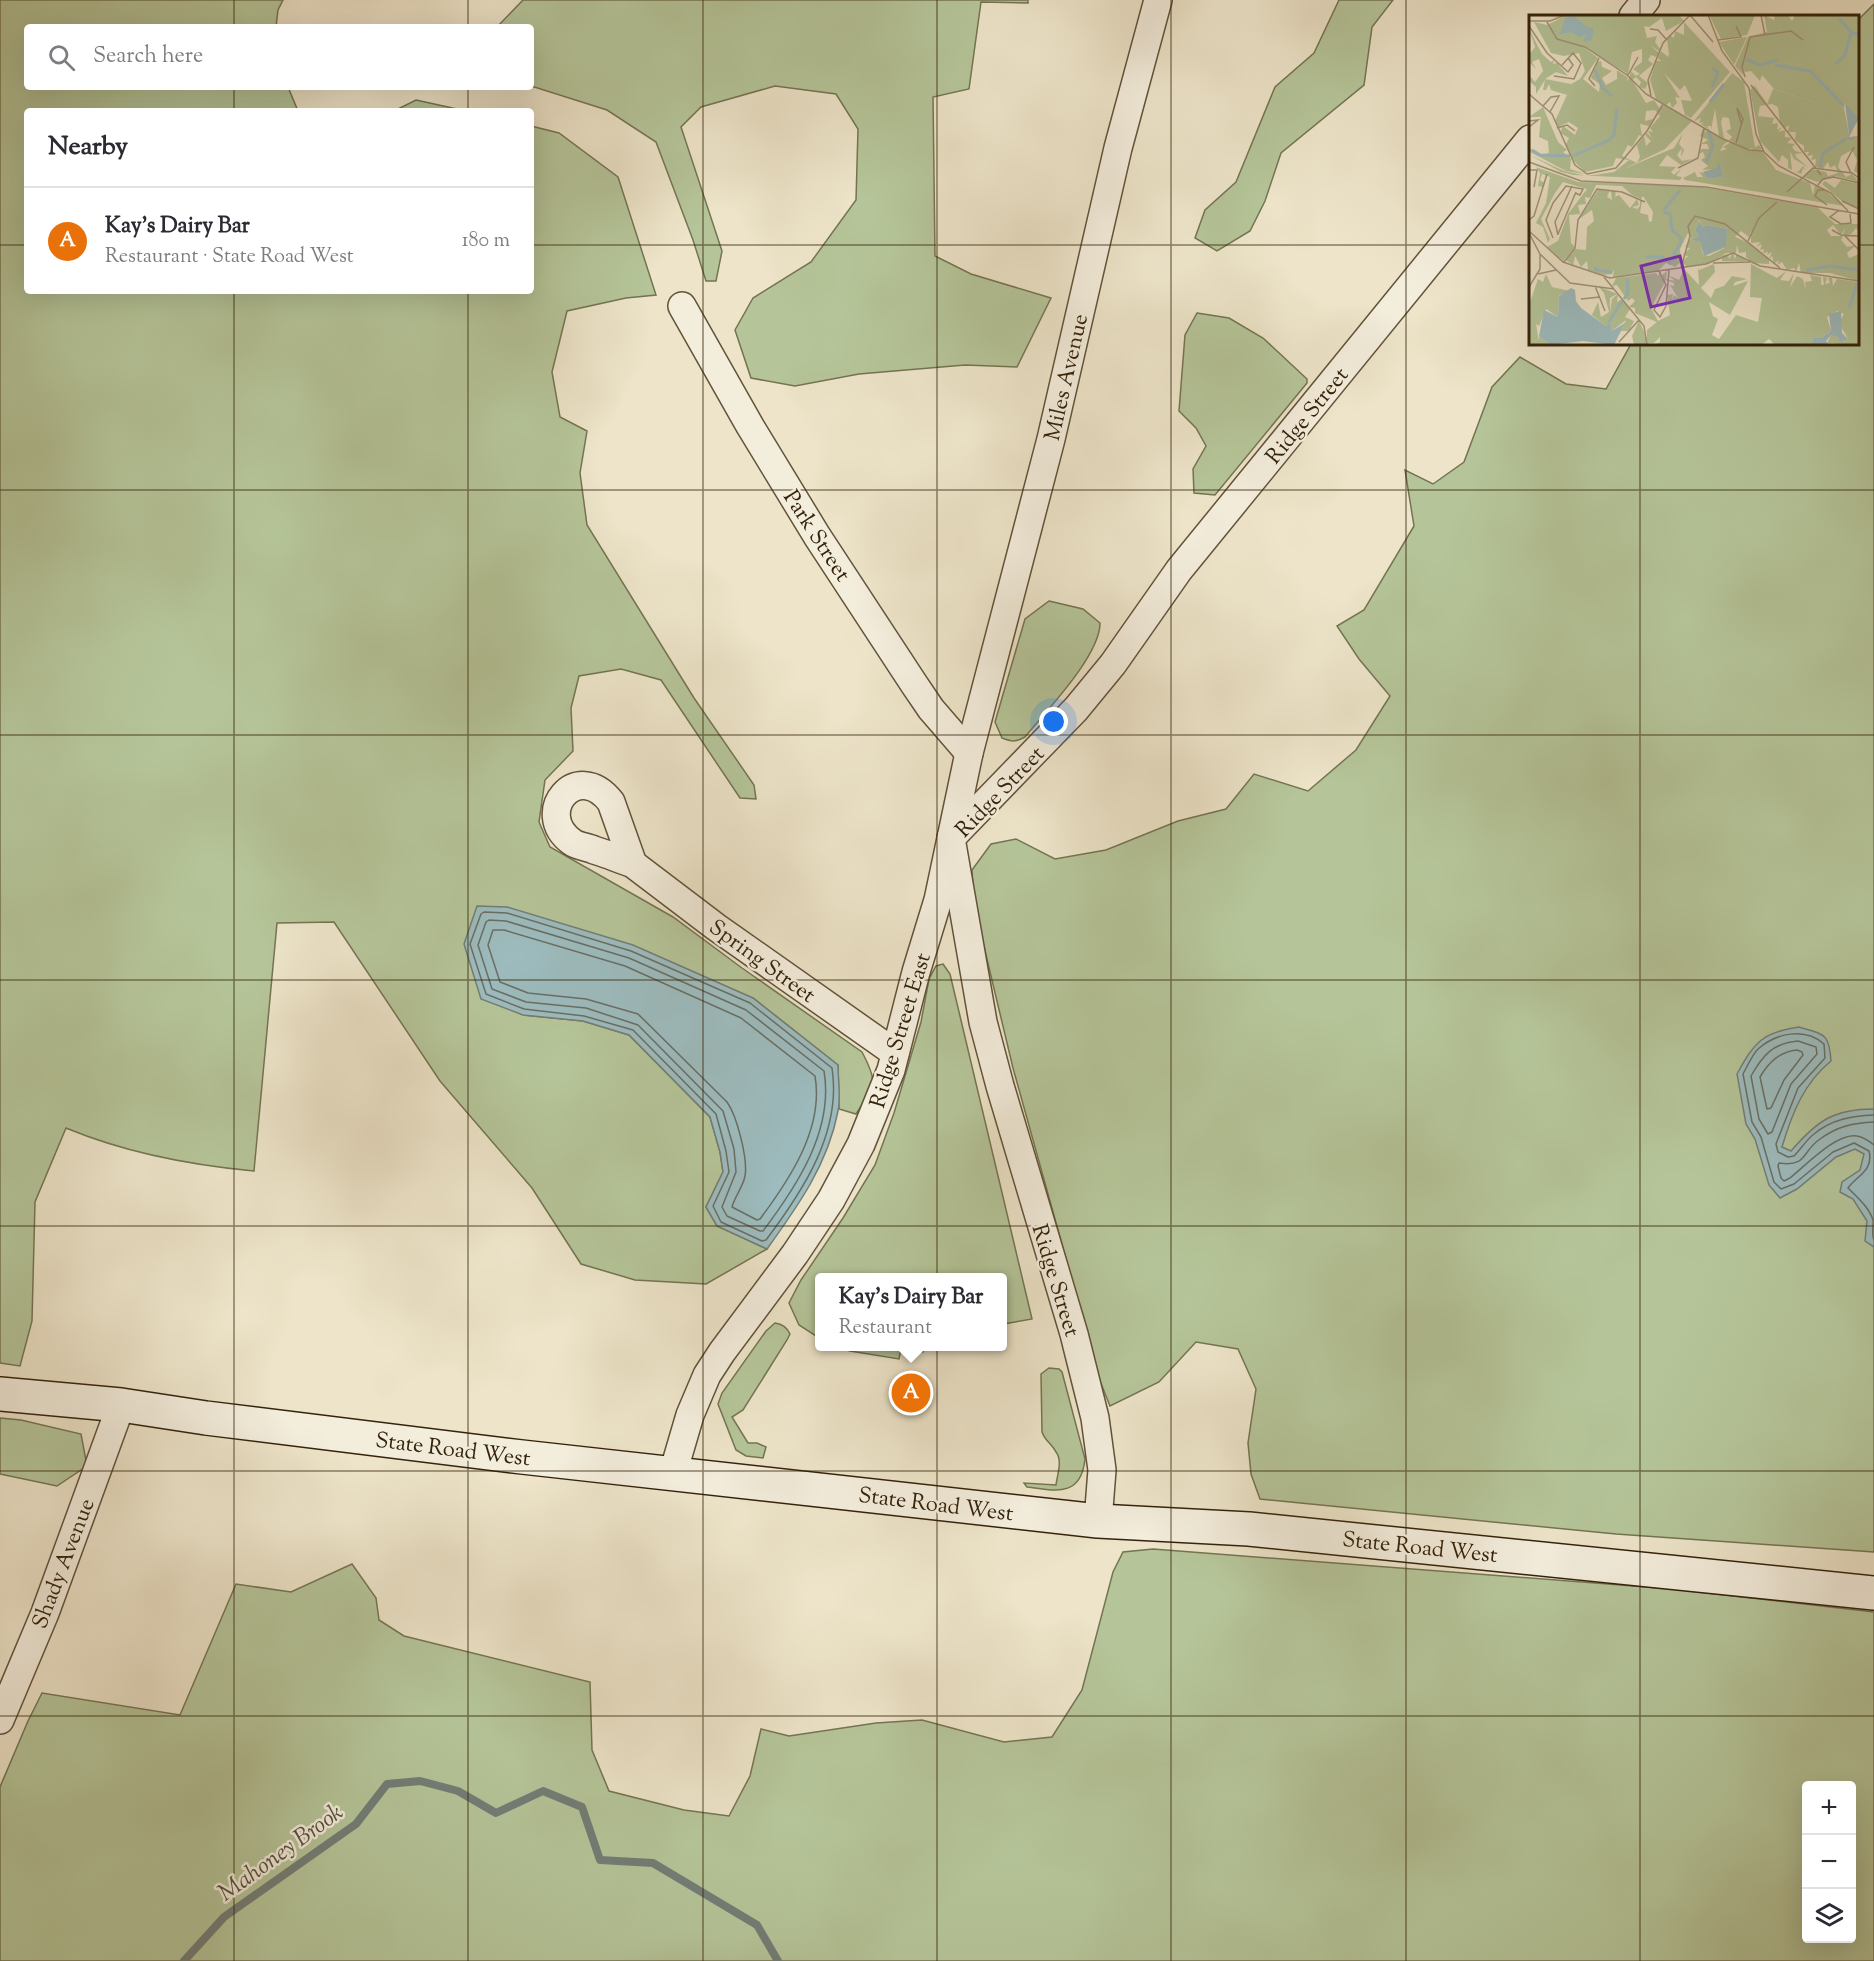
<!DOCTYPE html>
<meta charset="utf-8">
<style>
:root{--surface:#fff;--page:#f2f2f3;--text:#2b2b33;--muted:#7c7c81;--line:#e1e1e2;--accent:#d93025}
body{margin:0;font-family:"Sorts Mill Goudy",serif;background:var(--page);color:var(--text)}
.controls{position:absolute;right:18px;bottom:18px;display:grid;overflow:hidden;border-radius:6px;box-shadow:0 6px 24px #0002}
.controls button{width:54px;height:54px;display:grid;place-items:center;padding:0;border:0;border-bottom:2px solid var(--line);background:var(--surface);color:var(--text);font:30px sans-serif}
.you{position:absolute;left:1054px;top:722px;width:21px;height:21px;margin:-15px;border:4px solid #fff;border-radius:50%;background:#1a73e8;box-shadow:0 0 0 9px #1a73e833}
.badge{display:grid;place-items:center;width:39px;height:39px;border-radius:50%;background:var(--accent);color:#fff;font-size:20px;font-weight:700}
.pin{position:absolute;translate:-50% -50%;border:3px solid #fff;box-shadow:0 2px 6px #0006}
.popup{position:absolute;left:815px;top:1273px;width:192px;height:78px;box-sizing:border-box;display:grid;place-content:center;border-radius:6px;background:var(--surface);filter:drop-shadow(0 2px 4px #0005);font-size:20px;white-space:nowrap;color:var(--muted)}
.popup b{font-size:22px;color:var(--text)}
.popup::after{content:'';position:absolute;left:50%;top:100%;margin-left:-12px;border:12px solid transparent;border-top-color:var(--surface)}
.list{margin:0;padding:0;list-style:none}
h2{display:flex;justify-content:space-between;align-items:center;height:78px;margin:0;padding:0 24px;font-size:26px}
h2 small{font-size:20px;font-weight:400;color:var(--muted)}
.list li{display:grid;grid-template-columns:39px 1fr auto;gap:18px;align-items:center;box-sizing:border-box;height:108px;padding:0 24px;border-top:2px solid var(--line)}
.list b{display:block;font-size:22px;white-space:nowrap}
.list p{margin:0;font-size:20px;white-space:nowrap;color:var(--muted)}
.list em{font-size:20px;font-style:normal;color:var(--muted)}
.icon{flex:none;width:33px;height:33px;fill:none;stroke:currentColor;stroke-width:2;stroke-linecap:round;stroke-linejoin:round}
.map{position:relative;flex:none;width:1874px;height:1961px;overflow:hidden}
.search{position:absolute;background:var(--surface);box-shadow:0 6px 24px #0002;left:24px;top:24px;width:510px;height:66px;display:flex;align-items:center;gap:15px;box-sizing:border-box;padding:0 21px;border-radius:6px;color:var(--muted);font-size:22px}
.panel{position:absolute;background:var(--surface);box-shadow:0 6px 24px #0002;left:24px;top:108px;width:510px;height:186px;border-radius:6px}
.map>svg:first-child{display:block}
.green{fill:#b5c599;stroke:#747452;stroke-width:1.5;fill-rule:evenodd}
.water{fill:#9dbcbf;stroke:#737e77;stroke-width:1.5}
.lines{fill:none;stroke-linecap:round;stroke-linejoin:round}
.shore{stroke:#686f64;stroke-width:1.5}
.stream{stroke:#737e77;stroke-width:8}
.minor-casing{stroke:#62523a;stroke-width:30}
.secondary-casing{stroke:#34220a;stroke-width:36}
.minor{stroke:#f3eddc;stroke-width:27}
.secondary{stroke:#f3eddc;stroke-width:33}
.grid{fill:none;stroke:#34220a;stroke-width:1.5;stroke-opacity:0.55}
.labels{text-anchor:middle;stroke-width:5;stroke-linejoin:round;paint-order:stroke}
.street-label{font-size:22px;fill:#34220a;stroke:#f3eddc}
.water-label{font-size:24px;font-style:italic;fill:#545040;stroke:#f3eddc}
.inset-river{fill:none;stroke:#9dbcbf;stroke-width:3}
.inset-road{fill:none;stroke:#a3967d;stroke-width:1.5}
.view{fill:#7b2cbf;fill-opacity:0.15;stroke:#7b2cbf;stroke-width:3}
.inset-edge{fill:none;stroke:#34220a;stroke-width:3}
</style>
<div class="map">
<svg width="1874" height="1961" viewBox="0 0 1874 1961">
<rect width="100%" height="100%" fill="#ede4c9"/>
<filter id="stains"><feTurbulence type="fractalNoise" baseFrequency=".00333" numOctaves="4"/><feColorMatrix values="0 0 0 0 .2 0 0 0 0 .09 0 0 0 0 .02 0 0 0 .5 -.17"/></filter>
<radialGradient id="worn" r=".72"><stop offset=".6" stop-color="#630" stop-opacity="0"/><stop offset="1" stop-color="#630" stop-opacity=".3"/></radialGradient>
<g class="green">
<path d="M 0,0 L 283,0 L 278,10 L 276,27 L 27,27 L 27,87 L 288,87 L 298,111 L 27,111 L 27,291 L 531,291 L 531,126 L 559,133 L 618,177 L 656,295 L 626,298 L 567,311 L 552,372 L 560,417 L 587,431 L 580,473 L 587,525 L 694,698 L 754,785 L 756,799 L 740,798 L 661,680 L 621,669 L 579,676 L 571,708 L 573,751 L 545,780 L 539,822 L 550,847 L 673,917 L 742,968 L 862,1052 C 879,1084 875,1085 856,1114 L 839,1109 L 838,1065 L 753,998 L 523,1015 L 583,1021 L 629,1035 L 710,1117 L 720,1152 L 723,1172 L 706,1207 L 717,1226 L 767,1249 L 706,1284 L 635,1280 L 581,1264 L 532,1188 L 440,1081 L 334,922 L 277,923 L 254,1171 C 189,1165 126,1153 66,1128 L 35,1202 L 32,1321 L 20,1366 L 0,1363 Z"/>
<polygon points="523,0 1028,0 1028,3 981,2 969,89 933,97 935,256 971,274 1051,298 1017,367 965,365 859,374 795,386 751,378 735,330 753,298 811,262 856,200 858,129 836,94 775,86 701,107 681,127 722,251 716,281 706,281 693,240 656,142 607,110 531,86 531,27 497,27"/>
<polygon points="1339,0 1393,0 1372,27 1364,85 1281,153 1265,201 1250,231 1217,251 1195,238 1205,210 1236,182 1275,87 1314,53"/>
<polygon points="1874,4 1874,1552 1616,1534 1260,1499 1251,1474 1248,1443 1256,1389 1238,1349 1196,1342 1159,1382 1110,1406 1100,1381 1013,1068 974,905 972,870 991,844 1016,839 1055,859 1106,850 1178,821 1226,809 1254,774 1308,791 1356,750 1390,696 1359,659 1337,626 1364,610 1414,526 1405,470 1433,484 1464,462 1492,387 1520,357 1566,384 1606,389 1631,344 1858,344 1858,20"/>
<polygon points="416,100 466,111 394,111"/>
<polygon points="1197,313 1229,318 1263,338 1307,379 1307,383 1215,495 1194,493 1193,469 1206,446 1196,428 1179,411 1185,335"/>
<path d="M 1049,601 L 1083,609 L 1100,623 C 1100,656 1046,711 1025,737 C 1016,742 1012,742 1002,738 L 995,722 L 1025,619 Z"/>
<polygon points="943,964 950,974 1032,1319 1003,1324 1002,1278 820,1278 819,1338 799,1325 789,1303 801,1280 843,1218 875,1165 894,1113 921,1022 929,979 936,966"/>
<path d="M 775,1323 C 782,1324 787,1327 790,1334 L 787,1340 L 743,1410 L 732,1417 L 748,1443 L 757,1443 L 766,1447 L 763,1458 L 746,1456 L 736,1450 L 718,1404 L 722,1393 L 766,1331 Z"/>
<polygon points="839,1347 924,1347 923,1352 901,1348 899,1359 850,1351"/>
<path d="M 1049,1368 L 1059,1369 L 1062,1372 L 1085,1459 C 1081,1497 1057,1491 1027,1487 L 1024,1483 L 1056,1485 C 1057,1475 1063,1461 1056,1452 C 1052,1444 1045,1441 1042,1432 L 1041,1374 Z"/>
<polygon points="0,1418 21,1420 81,1434 87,1466 57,1486 0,1474"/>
<path d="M 1153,1549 L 1672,1589 L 1874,1612 L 1874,1961 L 0,1961 L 0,1787 L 28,1721 L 42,1693 L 180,1715 L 236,1584 L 291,1592 L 352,1564 L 376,1598 L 379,1620 L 404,1636 L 590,1682 L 592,1750 L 609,1791 L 684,1810 L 729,1816 L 750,1776 L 761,1729 L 789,1736 L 876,1723 L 922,1720 L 1004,1742 L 1052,1737 L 1082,1690 L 1113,1572 L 1123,1552 ZM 1806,1786 L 1852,1786 L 1852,1938 L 1806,1938 Z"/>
</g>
<g class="water">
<path d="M 477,906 L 507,907 L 633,945 L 753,998 L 838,1065 C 838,1080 841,1097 838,1111 C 828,1164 798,1206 767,1249 L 717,1226 L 706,1207 L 723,1172 L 720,1152 L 710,1117 L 629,1035 L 583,1021 L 523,1015 L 481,999 L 464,944 Z"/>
<path d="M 1799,1027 C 1824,1035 1829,1032 1831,1061 C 1804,1083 1792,1113 1782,1147 L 1791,1151 C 1817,1121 1833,1109 1874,1109 L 1874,1247 L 1865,1241 L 1867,1221 L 1853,1199 L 1840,1192 L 1842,1182 L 1860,1170 L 1864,1154 L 1855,1149 L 1836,1157 L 1797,1189 L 1780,1198 L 1769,1185 L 1755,1139 L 1746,1124 L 1737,1074 C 1754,1043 1762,1032 1799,1027 Z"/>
</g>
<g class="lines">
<g class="shore">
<path d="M 484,912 L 507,913 L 631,951 L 750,1003 L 832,1068 C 842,1132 803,1191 766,1240 L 762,1241 L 721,1222 L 713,1206 L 729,1172 L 726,1151 L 716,1114 L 633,1030 L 584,1016 L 524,1009 L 486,994 L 470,944 L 481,914 Z"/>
<path d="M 489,920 L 506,921 L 629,958 L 746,1010 L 824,1071 C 834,1130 797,1186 763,1231 L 760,1231 L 727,1216 L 722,1207 L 736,1172 L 734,1149 L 723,1111 L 638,1025 L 586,1008 L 526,1002 L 492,989 L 478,945 L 486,922 Z"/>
<path d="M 504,930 L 625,966 L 741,1018 L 815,1076 C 824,1128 790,1179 760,1219 L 757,1220 L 732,1207 C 735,1196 743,1187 745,1176 C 748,1159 737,1116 727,1102 L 638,1014 L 586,999 L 528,993 L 500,982 L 488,945 L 493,930 Z"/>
<path d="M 1798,1041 L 1816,1047 L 1817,1054 L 1791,1084 L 1772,1132 L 1768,1134 L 1759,1119 L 1751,1076 C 1763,1055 1773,1043 1798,1041 Z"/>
<path d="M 1797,1050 L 1802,1052 L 1803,1055 L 1784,1080 L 1771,1108 L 1767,1109 L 1760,1077 C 1769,1062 1779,1052 1797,1050 Z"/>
<path d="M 1874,1115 C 1852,1116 1832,1119 1814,1134 C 1807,1139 1801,1149 1794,1156 L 1788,1157 L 1778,1152 L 1776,1144 L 1798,1088 L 1825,1058 L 1824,1044 C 1805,1027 1776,1033 1758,1049 C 1752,1055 1747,1067 1743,1074 L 1752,1122 L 1761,1137 L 1774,1182 L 1781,1189 L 1794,1184 L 1833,1152 L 1854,1143 L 1869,1151 C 1874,1171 1856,1176 1848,1188 C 1856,1196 1869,1207 1873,1220 C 1874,1227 1871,1233 1874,1240"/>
<path d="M 1874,1122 C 1853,1123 1838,1126 1820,1139 C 1801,1152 1808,1167 1779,1163 L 1778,1166 L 1781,1178 L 1784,1181 L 1790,1178 C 1805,1166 1837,1132 1857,1136 C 1863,1137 1869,1141 1874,1145"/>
</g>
<polyline class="stream" points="184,1961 224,1917 356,1824 387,1784 420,1781 458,1791 496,1813 543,1791 582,1807 600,1860 653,1863 757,1925 778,1961"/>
<g class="minor-casing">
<g id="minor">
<polyline points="1633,16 1646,0"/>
<polyline points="682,306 750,426 817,536 914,684 931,709 969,753"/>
<path d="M 633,864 C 620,859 607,854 594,850 C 587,847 577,846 572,842 C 532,813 577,758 611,802 L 633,864 L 716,927 L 895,1053"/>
<polyline points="673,1473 690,1415 707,1375 722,1352 795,1254 831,1200 861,1144 891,1070 916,972 938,900 969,753 1051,439 1118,148 1158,0"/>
<polyline points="1098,1521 1102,1470 1095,1418 1074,1334 1000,1086 983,1022 951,838 1076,709 1113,664 1179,570 1530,139"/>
<polyline points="0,1720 45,1613 121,1405"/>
</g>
</g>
<g class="secondary-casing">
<polyline id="secondary" points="0,1394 121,1405 206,1418 522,1457 1098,1521 1249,1529 1874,1593"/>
</g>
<use href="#minor" class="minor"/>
<use href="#secondary" class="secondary"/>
</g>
<path class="grid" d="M 234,0 L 234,27M 468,0 L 468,27M 703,0 L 703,1961M 937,0 L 937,1961M 1171,0 L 1171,1961M 1406,0 L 1406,1961M 1640,0 L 1640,16M 234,87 L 234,111M 468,87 L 468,111M 0,245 L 27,245M 531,245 L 1530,245M 1858,245 L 1874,245M 234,291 L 234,1961M 468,291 L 468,1961M 1640,344 L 1640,1961M 0,490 L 1874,490M 0,735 L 1874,735M 0,980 L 1874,980M 0,1226 L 1874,1226M 0,1471 L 1874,1471M 0,1716 L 1874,1716"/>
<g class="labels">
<g class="street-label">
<text transform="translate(1065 377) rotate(-77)" y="8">Miles Avenue</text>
<text transform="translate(1306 415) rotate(-51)" y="8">Ridge Street</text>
<text transform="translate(818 535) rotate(57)" y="8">Park Street</text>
<text transform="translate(999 791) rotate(-46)" y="8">Ridge Street</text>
<text transform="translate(763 960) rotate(36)" y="8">Spring Street</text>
<text transform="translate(899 1030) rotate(-73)" y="8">Ridge Street East</text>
<text transform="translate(1057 1280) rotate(73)" y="8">Ridge Street</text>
<text transform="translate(453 1448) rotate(7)" y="8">State Road West</text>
<text transform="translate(936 1503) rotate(7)" y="8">State Road West</text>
<text transform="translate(1420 1546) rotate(6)" y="8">State Road West</text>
<text transform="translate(62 1563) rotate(-69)" y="8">Shady Avenue</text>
</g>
<g class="water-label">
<text transform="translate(280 1852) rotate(-36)" y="8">Mahoney Brook</text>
</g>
</g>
<g transform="translate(1529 15)">
<rect width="330" height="330" fill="#ede4c9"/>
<path d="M 38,0 L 150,0 L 155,6 L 137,16 L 133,3 L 120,12 L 115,11 L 118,23 L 128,21 L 126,27 L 131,34 L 130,36 L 121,30 L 130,38 L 127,42 L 122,40 L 119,45 L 124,49 L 110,61 L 119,68 L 116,74 L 110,72 L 112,67 L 107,62 L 103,65 L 117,88 L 125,85 L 131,94 L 135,90 L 163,106 L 136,134 L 95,154 L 145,133 L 154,118 L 150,129 L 155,135 L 152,142 L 153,133 L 148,140 L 153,146 L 163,144 L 152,150 L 138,140 L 130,151 L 147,152 L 142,157 L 145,160 L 153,153 L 147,161 L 153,162 L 151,165 L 45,160 L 32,157 L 1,140 L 35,156 L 58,161 L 85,157 L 100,145 L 87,143 L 84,151 L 56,157 L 44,145 L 37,129 L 40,123 L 31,118 L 34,111 L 46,120 L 49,113 L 40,107 L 29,112 L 26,106 L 38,80 L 22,75 L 20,69 L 17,75 L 14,75 L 16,65 L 7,79 L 7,72 L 0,66 L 0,60 L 6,67 L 14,56 L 10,44 L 3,47 L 7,54 L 1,48 L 0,40 L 6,32 L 0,14 L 13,39 L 22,47 L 25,45 L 24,49 L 28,48 L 39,61 L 27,57 L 16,64 L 42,69 L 51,64 L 56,56 L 50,38 L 35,41 L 22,38 L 5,7 L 18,10 ZM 52,30 L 99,59 L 103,37 L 113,34 L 113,47 L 104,54 L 111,59 L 107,61 L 102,56 L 100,64 L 97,66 L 99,63 L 88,55 L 88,64 L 77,70 L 73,63 L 83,56 L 73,52 L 72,46 L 68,47 L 62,63 L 71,69 L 70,77 L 54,64 L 69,43 ZM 126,95 L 131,101 L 121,113 L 124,117 L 119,116 L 123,123 L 118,118 L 116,120 L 122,126 L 117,131 L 115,121 L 108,130 L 111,142 L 108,148 L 93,141 L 99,130 L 103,132 L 110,120 L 113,121 L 111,109 L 120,111 L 124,104 L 116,106 L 117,96 ZM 180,0 L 226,0 L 218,20 L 192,24 ZM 235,0 L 245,5 L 246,0 L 259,0 L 263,6 L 266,0 L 330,0 L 330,103 L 316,88 L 315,93 L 320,119 L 317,123 L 330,121 L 330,159 L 325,156 L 328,145 L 323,135 L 312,141 L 309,152 L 317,162 L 323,159 L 330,167 L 307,161 L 289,167 L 274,162 L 282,154 L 297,157 L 299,161 L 309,158 L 306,150 L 301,153 L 299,147 L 294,154 L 286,152 L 287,144 L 282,145 L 284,140 L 278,141 L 280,137 L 275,137 L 275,131 L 266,125 L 267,117 L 259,117 L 260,110 L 256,113 L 251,108 L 249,92 L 243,89 L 231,91 L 229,101 L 245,103 L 243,109 L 249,108 L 248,115 L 253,112 L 249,117 L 256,115 L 256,122 L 263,123 L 258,128 L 266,129 L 263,132 L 266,136 L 274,138 L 266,139 L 267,142 L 280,153 L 265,144 L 261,136 L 263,155 L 269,157 L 274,151 L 277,155 L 274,153 L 272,159 L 259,153 L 259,145 L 253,140 L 250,147 L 231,126 L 221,75 L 226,71 L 238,89 L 244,74 L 316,97 L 245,74 L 233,60 L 231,66 L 222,56 L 216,57 L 213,51 L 214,60 L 206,51 L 219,22 L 238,17 ZM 155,7 L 201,57 L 162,103 L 156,100 L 152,85 L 163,86 L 156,70 L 151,75 L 135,58 L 151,83 L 146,82 L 148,88 L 143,93 L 141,87 L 137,90 L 127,84 L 121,65 L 127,46 L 132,46 L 129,43 L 132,36 L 139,42 L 140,39 L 138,24 L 142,21 L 145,23 L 146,16 L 155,20 ZM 218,22 L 205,50 L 190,27 ZM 203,58 L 215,67 L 226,133 L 218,134 L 200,125 L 203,122 L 197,116 L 202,114 L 200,103 L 194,102 L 192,107 L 195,123 L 190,121 L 186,94 L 182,115 L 182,111 L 178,111 L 181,115 L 172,109 L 175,107 L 170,108 L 172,103 L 165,106 ZM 14,92 L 29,127 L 38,135 L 34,137 L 42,144 L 41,154 L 56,159 L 37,156 L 1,137 L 1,133 L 10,140 L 20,138 L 19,126 L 10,122 L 12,102 L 0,102 ZM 175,113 L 177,119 L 177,114 L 200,126 L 195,129 L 191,136 L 198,134 L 194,132 L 202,127 L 220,136 L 230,130 L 233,134 L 226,136 L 233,136 L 247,155 L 281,168 L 284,180 L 286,170 L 295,174 L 315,191 L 156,165 L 154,163 L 166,157 L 168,162 L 174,162 L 170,157 L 175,158 L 179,164 L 194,162 L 191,148 L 187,154 L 173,155 L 179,151 L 172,145 L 176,142 L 174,137 L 170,139 L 172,134 L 180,134 L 178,129 L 172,129 L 179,125 L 171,121 ZM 7,152 L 49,167 L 166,171 L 288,192 L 306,209 L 330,209 L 330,216 L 327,213 L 322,219 L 314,220 L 316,213 L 312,220 L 304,210 L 298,215 L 302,221 L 314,221 L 312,225 L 318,232 L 327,230 L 318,238 L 320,243 L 330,239 L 330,266 L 301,258 L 272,258 L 270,248 L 267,257 L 265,253 L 258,255 L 253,247 L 248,250 L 250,246 L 245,248 L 243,241 L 240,244 L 243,237 L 238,240 L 239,237 L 234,238 L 235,234 L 231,235 L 233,229 L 227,232 L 232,227 L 222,228 L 222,216 L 220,222 L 212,216 L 206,222 L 220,228 L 240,244 L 240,249 L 224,248 L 217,242 L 217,237 L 210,238 L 208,230 L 207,238 L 197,238 L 193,241 L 199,239 L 200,244 L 204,238 L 206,244 L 208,239 L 218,246 L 193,246 L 193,241 L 181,248 L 152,253 L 157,251 L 153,247 L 159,241 L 154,240 L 161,233 L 156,232 L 162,223 L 159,218 L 151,234 L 152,247 L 146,252 L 137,248 L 129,256 L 84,262 L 85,254 L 83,259 L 74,260 L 59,255 L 58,246 L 52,252 L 46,241 L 44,250 L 37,245 L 46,234 L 57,235 L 58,212 L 65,206 L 63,195 L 50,204 L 69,175 L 81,175 L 78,182 L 83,185 L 82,176 L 87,176 L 86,182 L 90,180 L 101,193 L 108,184 L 110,190 L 103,192 L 108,194 L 111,191 L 111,185 L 113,186 L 111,198 L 119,200 L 120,207 L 123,206 L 124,197 L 114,181 L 112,184 L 103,180 L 93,171 L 67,170 L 61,183 L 56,182 L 57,189 L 49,190 L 51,199 L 40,200 L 42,228 L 46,232 L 34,246 L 18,232 L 29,226 L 39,199 L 58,174 L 34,167 L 26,178 L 12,204 L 21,224 L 19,228 L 14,212 L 7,208 L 17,188 L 21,162 L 13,159 L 11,165 L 16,168 L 14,172 L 9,171 L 11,158 ZM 170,205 L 174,212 L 178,210 L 198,214 L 196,233 L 180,241 L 174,240 L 171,227 L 162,225 L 170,221 L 166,216 ZM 312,165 L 330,169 L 330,193 L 314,187 L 293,169 L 296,166 L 306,173 ZM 185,249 L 186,257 L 172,273 L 182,283 L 186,274 L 195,271 L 203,261 L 218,264 L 206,267 L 204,271 L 219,266 L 201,300 L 180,287 L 184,301 L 189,304 L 183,320 L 190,324 L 207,300 L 229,307 L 233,283 L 221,282 L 222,249 L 248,263 L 257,256 L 251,265 L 260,266 L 265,258 L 261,272 L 268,261 L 274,264 L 277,275 L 276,267 L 283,266 L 281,260 L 292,262 L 292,270 L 295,270 L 294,262 L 298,263 L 296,269 L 301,268 L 299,263 L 303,263 L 304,271 L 308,264 L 330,267 L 330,330 L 298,328 L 302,320 L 310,323 L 310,328 L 319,324 L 310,308 L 315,299 L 308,296 L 298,302 L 302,316 L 292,323 L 284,323 L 282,330 L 246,330 L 240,324 L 232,330 L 126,330 L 131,327 L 131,322 L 125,328 L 105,330 L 103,321 L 110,306 L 118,323 L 118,315 L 128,307 L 106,298 L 106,293 L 100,292 L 106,286 L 103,283 L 99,286 L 88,270 L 83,271 L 87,263 L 127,258 L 129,261 L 131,257 L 132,257 L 131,260 L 134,265 L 133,260 L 138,256 L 137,264 L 146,266 L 139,260 L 150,265 L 155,254 L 170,270 L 169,252 L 170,255 ZM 137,265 L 145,268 L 145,271 L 141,270 L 149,283 L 145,280 L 143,285 L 144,279 L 138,280 L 141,300 L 129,306 L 122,293 ZM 17,259 L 23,272 L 41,276 L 30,280 L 29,302 L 17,294 L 10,311 L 7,309 L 10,326 L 10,321 L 22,330 L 0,330 L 0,290 L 9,264 L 14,267 ZM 69,271 L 88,279 L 81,283 L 81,297 L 83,284 L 89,279 L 88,287 L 93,284 L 101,294 L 96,302 L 105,306 L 100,316 L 92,316 L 97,305 L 83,316 L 81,306 L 77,311 L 63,300 L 69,287 L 72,302 L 80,297 L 75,278 Z" fill="#b5c599" fill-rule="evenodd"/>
<path d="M 43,0 L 58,12 L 65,13 L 63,25 L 54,27 L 57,20 L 50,22 L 42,17 L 30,20 L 37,2 ZM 316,88 L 330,103 L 320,122 L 330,121 L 322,125 L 317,123 L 320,119 ZM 191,147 L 194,162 L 179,164 L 174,157 L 187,153 ZM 170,206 L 174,212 L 178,210 L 198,214 L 197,232 L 175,241 L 171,227 L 162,225 L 170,221 L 166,216 ZM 42,273 L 46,275 L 47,286 L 52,293 L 77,311 L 81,306 L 83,316 L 96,308 L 85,330 L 54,326 L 22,330 L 10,321 L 15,295 L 29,302 L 30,281 ZM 312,296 L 313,318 L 319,324 L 310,328 L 310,323 L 302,320 L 297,326 L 300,330 L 282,330 L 284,323 L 292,323 L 302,316 L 300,299 Z" fill="#9dbcbf"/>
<path class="inset-river" d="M 310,3 L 323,18 L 330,19M 217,44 L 231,50 L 249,45M 307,49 L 316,40 L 322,16M 246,50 L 281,56 L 314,90M 66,55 L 73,72 L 83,81M 183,72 L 189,58 L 184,53M 181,87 L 195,69M 3,135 L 11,140 L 41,141M 44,141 L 80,125 L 85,120 L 88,94M 177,148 L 184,132 L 180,117M 291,152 L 294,138 L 317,124M 135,195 L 151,175M 117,242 L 133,242 L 141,248 L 148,241 L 145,239 L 152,227 L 151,222 L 143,215 L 141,199 L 135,197M 66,252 L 67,255 L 83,257M 277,255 L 301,251 L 330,255M 95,284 L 99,278 L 98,263M 320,293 L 328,269M 80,307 L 93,286"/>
<path class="inset-road" d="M 161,0 L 184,27M 179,0 L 193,36 L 220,73 L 227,119 L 235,137 L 250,151 L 302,178 L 319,196M 232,0 L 236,20M 0,6 L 21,6 L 36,0M 18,7 L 28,24 L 56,32 L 98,60 L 117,79 L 192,123 L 220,135 L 234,136M 0,11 L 18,38 L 39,57 L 44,50 L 39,43M 121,14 L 129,15 L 137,24M 189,25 L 212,22 L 207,11M 99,60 L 109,42M 25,61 L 45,64 L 52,48 L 44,38 L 33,50M 216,62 L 213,52 L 221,22 L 262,16 L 274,25M 222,70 L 292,160M 66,71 L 60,64 L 70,43M 0,79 L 23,99 L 46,150 L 58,159 L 87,153 L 118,116 L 134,89M 122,81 L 119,65 L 134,28 L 161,0M 14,91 L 22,82 L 30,81 L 21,97M 0,106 L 9,105 L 0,112M 28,113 L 38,110 L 46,116M 207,128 L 214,104 L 208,93 L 212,108M 0,147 L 52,166 L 177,172 L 330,199M 149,153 L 169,143 L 175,112M 0,155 L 8,155 L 5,172M 0,158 L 0,182M 322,158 L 317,147 L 325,132M 289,170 L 294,164 L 305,162 L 330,168M 296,175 L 289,175 L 286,181 L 298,190M 258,177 L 284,153 L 323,158 L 330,163M 313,186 L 330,194M 309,196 L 301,202 L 312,209 L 322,208 L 321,199M 0,205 L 5,201 L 18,159M 303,215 L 312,220 L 330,221M 0,216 L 34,247 L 81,263 L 177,249 L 204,238 L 231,251 L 330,266M 0,218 L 11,239 L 41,268 L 85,274M 29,219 L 47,177M 29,220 L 26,207 L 43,171M 316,221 L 329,234M 24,223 L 17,205 L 24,188 L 37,171 L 54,174 L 51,180 L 46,178M 219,226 L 230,203 L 248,187M 35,247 L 46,233 L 49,205 L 68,174 L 93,177 L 116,187M 184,248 L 221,247M 152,253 L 161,221 L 159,211 L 166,201 L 196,209 L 251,253M 130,256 L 137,270 L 125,295 L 131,302 L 137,291 L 140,255M 9,259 L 27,255M 75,262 L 115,311 L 118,330M 66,271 L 76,296M 0,272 L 11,254 L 11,240M 52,284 L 71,282M 90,327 L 110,305"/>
<path class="view" d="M 151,241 L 161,283 L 122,292 L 112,251 Z"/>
<rect width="330" height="330" class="inset-edge"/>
</g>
<rect width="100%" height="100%" filter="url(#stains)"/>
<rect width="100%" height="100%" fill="url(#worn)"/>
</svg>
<div class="controls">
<button>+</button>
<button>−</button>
<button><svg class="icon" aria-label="layers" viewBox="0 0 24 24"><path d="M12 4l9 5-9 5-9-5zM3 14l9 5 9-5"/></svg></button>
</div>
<div class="you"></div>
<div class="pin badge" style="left:911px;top:1393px;background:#e8710a">A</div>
<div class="popup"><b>Kay's Dairy Bar</b>Restaurant</div>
<div class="search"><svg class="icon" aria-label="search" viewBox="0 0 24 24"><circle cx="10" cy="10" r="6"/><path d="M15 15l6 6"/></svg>Search here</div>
<section class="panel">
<h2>Nearby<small></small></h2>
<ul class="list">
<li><span class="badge" style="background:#e8710a">A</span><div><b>Kay's Dairy Bar</b><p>Restaurant · State Road West</p></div><em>180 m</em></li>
</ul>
</section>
</div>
